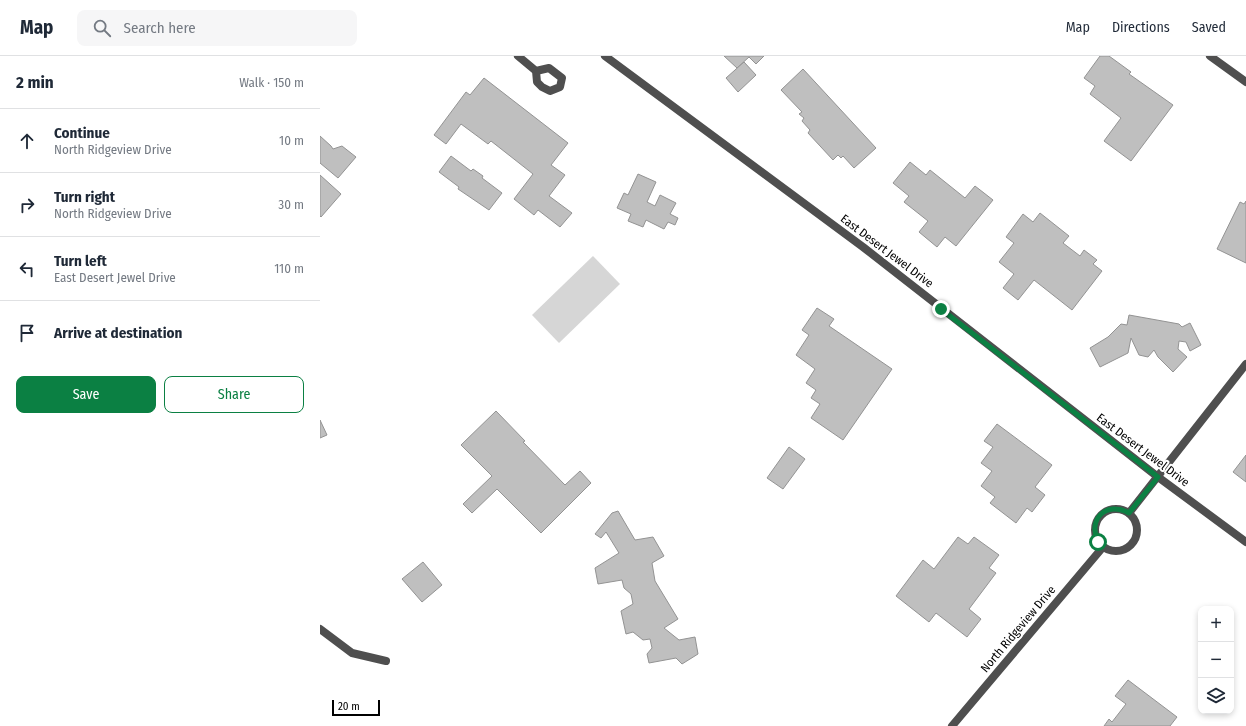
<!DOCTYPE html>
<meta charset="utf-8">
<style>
:root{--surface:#fff;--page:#f6f6f7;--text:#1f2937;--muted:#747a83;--line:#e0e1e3;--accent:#0b8043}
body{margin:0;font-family:"Fira Sans Condensed",sans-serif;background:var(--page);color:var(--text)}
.controls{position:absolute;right:12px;bottom:12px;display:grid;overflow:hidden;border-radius:8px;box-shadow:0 2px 6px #0003}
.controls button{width:36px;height:36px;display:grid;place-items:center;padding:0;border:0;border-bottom:1px solid var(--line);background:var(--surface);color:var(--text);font:20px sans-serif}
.scale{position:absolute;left:12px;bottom:10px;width:48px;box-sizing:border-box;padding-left:4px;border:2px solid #000;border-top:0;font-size:11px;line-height:14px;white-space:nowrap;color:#000;-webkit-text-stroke:3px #fff;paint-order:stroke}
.stop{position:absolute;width:12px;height:12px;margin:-9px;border:3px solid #0b8043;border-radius:50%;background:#fff}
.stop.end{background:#0b8043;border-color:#fff;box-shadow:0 1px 4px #0008}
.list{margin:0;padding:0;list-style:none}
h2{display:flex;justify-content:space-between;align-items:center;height:52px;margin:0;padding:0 16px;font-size:17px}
h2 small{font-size:13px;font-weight:400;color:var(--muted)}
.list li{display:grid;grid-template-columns:26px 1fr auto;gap:12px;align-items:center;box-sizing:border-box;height:64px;padding:0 16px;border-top:1px solid var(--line)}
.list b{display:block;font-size:15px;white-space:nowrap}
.list p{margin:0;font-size:13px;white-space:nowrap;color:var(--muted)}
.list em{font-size:13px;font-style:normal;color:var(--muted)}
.actions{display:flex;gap:8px;padding:12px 16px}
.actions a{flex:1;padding:9px 0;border:1px solid var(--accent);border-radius:8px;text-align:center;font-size:14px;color:var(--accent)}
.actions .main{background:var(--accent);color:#fff}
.icon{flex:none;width:22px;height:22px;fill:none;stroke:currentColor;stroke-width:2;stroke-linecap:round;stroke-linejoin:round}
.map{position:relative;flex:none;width:926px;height:670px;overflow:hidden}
header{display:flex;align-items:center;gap:24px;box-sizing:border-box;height:56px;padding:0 20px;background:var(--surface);border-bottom:1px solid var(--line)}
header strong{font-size:19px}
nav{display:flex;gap:22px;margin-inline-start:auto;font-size:14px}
.search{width:280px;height:36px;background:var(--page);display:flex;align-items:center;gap:10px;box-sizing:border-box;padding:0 14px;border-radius:8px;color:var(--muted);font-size:15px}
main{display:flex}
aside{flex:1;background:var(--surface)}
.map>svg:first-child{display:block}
.green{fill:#d6d6d6}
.building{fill:#bfbfbf;stroke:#939393}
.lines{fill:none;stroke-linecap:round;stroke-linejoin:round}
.lane{stroke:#4f4f4f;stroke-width:8}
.street{stroke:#4f4f4f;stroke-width:8}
.route{stroke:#0b8043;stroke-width:5}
.labels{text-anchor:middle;stroke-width:4;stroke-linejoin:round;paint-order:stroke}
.street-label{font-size:12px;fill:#000;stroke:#fff}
</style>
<header>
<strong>Map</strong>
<div class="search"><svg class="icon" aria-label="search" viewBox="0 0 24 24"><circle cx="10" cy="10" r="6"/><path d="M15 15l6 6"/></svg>Search here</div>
<nav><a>Map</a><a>Directions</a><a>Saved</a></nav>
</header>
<main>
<aside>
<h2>2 min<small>Walk · 150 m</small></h2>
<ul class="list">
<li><svg class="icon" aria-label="ahead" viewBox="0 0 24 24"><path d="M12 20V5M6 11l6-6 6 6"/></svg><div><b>Continue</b><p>North Ridgeview Drive</p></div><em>10 m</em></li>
<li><svg class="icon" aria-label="right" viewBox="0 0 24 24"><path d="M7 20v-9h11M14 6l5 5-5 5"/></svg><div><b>Turn right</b><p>North Ridgeview Drive</p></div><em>30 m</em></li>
<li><svg class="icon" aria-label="left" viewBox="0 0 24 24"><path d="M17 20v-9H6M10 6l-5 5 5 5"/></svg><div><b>Turn left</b><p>East Desert Jewel Drive</p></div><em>110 m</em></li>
<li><svg class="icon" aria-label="arrive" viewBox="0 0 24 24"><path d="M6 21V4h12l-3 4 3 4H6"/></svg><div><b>Arrive at destination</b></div></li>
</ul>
<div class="actions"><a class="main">Save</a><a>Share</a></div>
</aside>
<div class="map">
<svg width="926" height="670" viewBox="0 0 926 670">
<rect width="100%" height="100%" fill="#fff"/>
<polygon class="green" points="273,200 300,228 239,287 212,259"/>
<g class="building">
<polygon points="404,0 444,0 436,8 429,1 417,12"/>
<polygon points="780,0 789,0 811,16 809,18 853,49 811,105 784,85 801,62 770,38 775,30 764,22"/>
<polygon points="424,6 436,19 418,36 406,22"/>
<polygon points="483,13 556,92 534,112 523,100 521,102 518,99 513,104 488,77 490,74 482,65 484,62 479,58 482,56 461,34"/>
<polygon points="164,22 248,87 231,109 245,119 229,140 252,157 240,171 218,154 214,159 194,143 213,118 171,85 168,88 141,68 126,88 114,79 146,36 150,39"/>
<polygon points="0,80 11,90 13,93 22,90 36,101 18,122 0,107"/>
<polygon points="131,100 151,115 153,113 163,120 162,122 182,137 169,154 138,133 139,131 119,116"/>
<polygon points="590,106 606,119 610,114 645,142 655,130 673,144 636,190 625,181 617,191 599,176 608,165 584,146 589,140 573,127"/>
<polygon points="318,118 336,126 327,146 335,150 340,139 356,147 350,158 358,162 355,169 348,166 344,173 326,164 323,171 308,165 311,158 297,152 304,137 308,139"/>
<polygon points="0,119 21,138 1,161 0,160"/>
<polygon points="926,145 926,207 897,193 920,146 924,148"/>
<polygon points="720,157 749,180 743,187 760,200 764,194 777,204 773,208 782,215 752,254 714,224 698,244 683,232 694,218 679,206 694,187 686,181 703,158 713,166"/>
<polygon points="497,252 514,263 509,270 572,313 523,384 491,362 500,348 491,342 496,334 486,327 495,313 476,299 489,279 482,274"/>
<polygon points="809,259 859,268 862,271 870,267 881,289 870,295 866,286 859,285 858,293 867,301 853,316 838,301 834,294 828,301 819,299 811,282 808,297 780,311 770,292 788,281 801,268 807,269"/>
<polygon points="176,355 205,385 203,386 245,429 260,415 271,427 221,477 177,433 152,457 143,448 172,420 141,389"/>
<polygon points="0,364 7,379 0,382"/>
<polygon points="677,368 732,409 715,431 725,439 712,456 707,452 696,467 670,447 675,441 661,430 672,415 661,407 673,391 664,385"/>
<polygon points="469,391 485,403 463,433 447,422"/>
<polygon points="926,399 926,426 913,416"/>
<polygon points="298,455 315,484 333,481 344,500 332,507 335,525 358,563 344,572 359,584 375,581 378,598 362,608 356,602 329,607 327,598 332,592 330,583 323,584 313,576 306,578 301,555 313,548 311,538 304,532 302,524 278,528 275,512 299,497 286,476 281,482 275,478 292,457"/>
<polygon points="638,481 648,488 654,481 679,499 669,512 676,517 649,553 661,563 647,581 616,557 609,566 576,540 603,504 614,513"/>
<polygon points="103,506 122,529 102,546 82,523"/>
<polygon points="808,624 857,661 850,670 784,670 789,663 792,666 806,648 795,640"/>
</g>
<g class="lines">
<polyline class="lane" points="198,0 216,15 217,26 222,31 230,35 240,31 242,22 229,12 216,15"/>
<g class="street">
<polyline points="285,0 543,191 838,421 926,486"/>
<polyline points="890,0 926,26"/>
<circle cx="796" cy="474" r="21"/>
<polyline points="809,457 926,308"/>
<polyline points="0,573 32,597 66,605"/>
<polyline points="632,670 783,491"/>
</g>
</g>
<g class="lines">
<path class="route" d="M 621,253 L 838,421 L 809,457 C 787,445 767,462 778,486"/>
</g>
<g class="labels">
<g class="street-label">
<text transform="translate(567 195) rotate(37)" y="4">East Desert Jewel Drive</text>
<text transform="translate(823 394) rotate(37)" y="4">East Desert Jewel Drive</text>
<text transform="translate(698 573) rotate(-50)" y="4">North Ridgeview Drive</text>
</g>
</g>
</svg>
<div class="controls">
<button>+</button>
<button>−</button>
<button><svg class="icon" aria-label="layers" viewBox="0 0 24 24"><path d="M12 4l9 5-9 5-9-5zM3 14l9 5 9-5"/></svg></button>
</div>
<div class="scale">20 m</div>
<div class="stop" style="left:778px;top:486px"></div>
<div class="stop end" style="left:621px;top:253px"></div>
</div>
</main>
